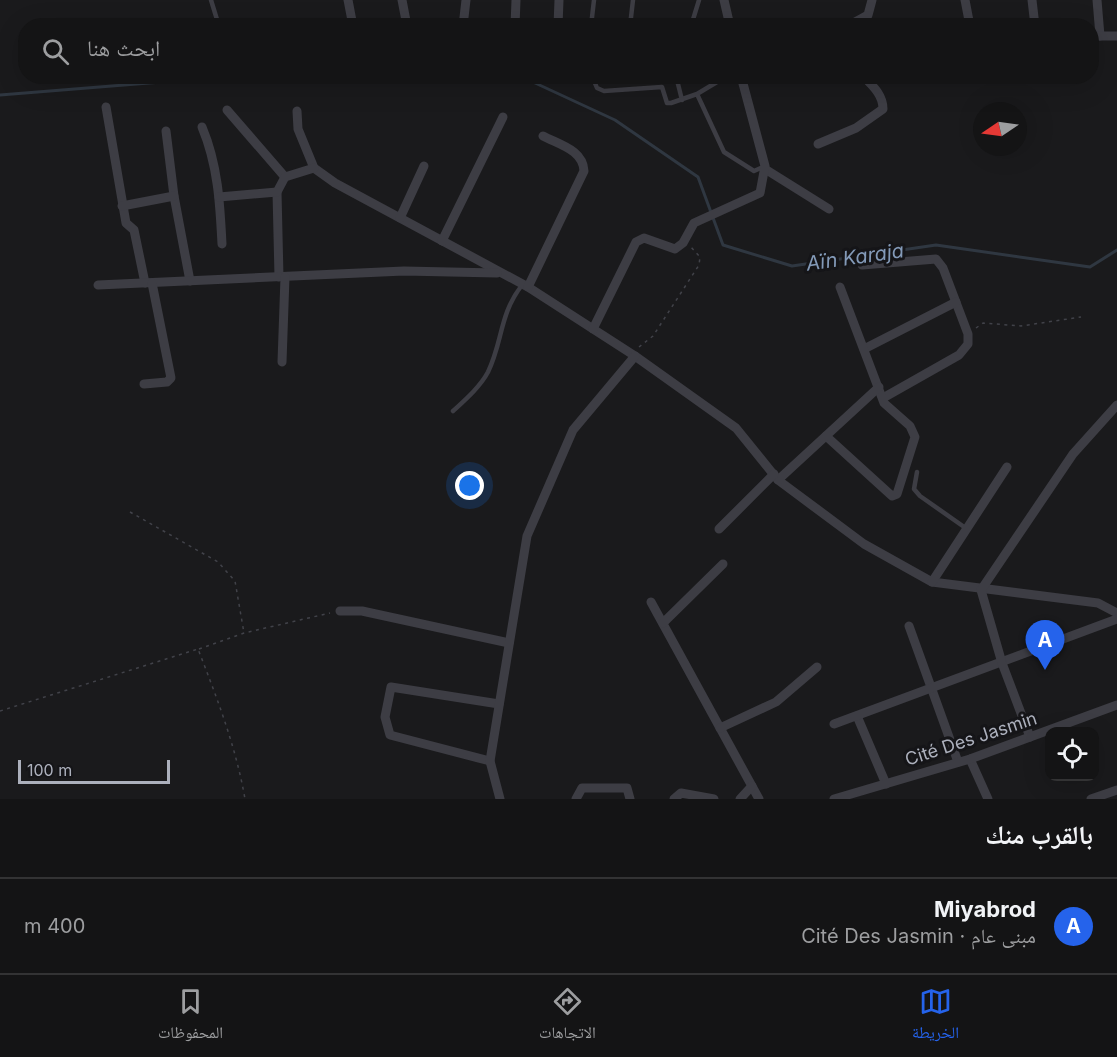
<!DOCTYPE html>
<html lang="ar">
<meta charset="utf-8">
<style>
:root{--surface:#141415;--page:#212122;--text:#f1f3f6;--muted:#9d9ea0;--line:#333334;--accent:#2563eb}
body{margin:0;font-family:Inter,"Noto Naskh Arabic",sans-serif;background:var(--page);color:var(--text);direction:rtl}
.controls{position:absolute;right:18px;bottom:18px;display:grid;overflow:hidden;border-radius:12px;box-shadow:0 6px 24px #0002}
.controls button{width:54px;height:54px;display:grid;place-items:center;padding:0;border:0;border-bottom:2px solid var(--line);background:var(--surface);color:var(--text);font:30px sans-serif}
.compass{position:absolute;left:973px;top:102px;width:54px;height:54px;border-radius:50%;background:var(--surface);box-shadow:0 6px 24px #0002;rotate:257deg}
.scale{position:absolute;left:18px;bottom:15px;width:152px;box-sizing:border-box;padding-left:6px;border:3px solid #acb0bc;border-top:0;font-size:16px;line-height:21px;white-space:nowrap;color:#acb0bc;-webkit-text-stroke:4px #151518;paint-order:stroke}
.you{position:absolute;left:470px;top:486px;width:21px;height:21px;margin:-15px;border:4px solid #fff;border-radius:50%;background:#1a73e8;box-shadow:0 0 0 9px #1a73e833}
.badge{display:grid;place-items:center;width:39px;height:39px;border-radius:50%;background:var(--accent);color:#fff;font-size:20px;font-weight:700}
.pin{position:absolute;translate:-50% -50px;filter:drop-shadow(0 2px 3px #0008)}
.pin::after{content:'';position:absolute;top:32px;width:21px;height:18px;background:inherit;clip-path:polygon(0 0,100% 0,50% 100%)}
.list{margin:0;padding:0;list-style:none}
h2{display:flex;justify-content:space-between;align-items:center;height:78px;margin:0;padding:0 24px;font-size:26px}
h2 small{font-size:20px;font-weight:400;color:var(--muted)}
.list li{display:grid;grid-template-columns:39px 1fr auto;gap:18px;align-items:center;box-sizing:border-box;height:96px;padding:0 24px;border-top:2px solid var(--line)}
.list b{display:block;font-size:22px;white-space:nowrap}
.list p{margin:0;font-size:20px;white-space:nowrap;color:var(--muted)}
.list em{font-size:20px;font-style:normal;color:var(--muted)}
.icon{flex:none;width:33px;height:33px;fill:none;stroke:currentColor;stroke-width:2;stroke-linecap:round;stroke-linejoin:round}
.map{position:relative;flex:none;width:1117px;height:799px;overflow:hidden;direction:ltr}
.search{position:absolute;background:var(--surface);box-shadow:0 6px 24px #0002;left:18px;right:18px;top:18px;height:66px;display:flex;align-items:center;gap:15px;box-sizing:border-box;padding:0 21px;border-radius:24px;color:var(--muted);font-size:22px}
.sheet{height:174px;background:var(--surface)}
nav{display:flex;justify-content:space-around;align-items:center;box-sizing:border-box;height:84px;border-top:2px solid var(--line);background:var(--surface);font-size:16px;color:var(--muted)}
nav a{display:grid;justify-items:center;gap:3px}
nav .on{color:var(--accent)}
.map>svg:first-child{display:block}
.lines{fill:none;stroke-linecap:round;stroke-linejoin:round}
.stream{stroke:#2f3741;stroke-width:3}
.path{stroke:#414249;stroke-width:1.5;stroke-dasharray:3 4.5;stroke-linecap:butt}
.lane{stroke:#3d3d44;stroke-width:4.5}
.street{stroke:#3d3d44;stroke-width:9}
.labels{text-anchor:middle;stroke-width:6;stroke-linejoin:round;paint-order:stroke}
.street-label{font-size:18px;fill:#acb0bc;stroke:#151518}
.water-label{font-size:20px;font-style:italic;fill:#839ab8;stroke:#151518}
</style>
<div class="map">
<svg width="1117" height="799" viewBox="0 0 1117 799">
<rect width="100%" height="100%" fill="#1a1a1c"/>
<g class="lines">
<g class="stream">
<polyline points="520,76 615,120 698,177 723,245 792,266 936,245 1090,267 1117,250"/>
<polyline points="0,95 236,76"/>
</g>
<g class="path">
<polyline points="976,328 983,323 1021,326 1081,317"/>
<polyline points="639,347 653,336 699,265 700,257 691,247"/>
<polyline points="130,512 218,562 235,581 244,633"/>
<polyline points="199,649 244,633 330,613"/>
<path d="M 0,711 L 198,649 C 217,698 236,747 245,799"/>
</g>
<g class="lane">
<polyline points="211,0 219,26"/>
<polyline points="591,26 594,0"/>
<polyline points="630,26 633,0"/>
<polyline points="691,26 699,0"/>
<polyline points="592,76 597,88 604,91 662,87 667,103 671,103 697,94 727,76"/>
<polyline points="676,76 682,100"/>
<polyline points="697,94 724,152 754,171 763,167"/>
<path d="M 453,411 C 465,400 480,387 488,372 C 503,341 499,315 522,285"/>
<polyline points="917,472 914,489 920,496 967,529"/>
</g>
<g class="street">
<polyline points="348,0 353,26"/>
<polyline points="402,0 407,26"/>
<polyline points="724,0 730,26"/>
<polyline points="965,0 970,26"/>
<polyline points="1032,0 1035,26"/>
<polyline points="1097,0 1100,36"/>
<polyline points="463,26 466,0"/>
<polyline points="515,26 516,0"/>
<polyline points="558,26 559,0"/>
<polyline points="805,26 821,26"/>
<polyline points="848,26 868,15 872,0"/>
<polyline points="1092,36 1117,36"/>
<polyline points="106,107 126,223 134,230 145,283"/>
<polyline points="227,110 285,177"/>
<polyline points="297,111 298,129 314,168 335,183 528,287 635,356 736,428 778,480 864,544 932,582 1098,603 1117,613"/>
<path d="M 202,127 C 218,165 220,204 222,244"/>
<polyline points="166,131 174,196 190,281"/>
<path d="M 818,144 L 856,128 L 883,109 C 883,95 873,86 863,76"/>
<polyline points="765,169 829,209"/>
<polyline points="277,192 279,277"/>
<polyline points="219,197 277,192 285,177 314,168"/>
<polyline points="122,206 174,196"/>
<polyline points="400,218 424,166"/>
<polyline points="442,241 503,117"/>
<polyline points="862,265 936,259 943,268 968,334 968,344 959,355 883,398"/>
<polyline points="98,285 404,271 497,273"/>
<path d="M 528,287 L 584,171 C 583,150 560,145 543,136"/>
<polyline points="593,329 636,242 644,238 675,249 683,243 694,223 760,193 765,166 741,76"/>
<polyline points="864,349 956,302"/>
<polyline points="282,362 285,277"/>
<polyline points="144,384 167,382 171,378 152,283"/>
<polyline points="826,436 892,496 897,494 915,437 910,426 884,403 840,287"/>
<polyline points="778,480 879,387"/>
<polyline points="719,529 774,474"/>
<polyline points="932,582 1007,467"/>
<polyline points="651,602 759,799"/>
<polyline points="340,611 362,611 509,643"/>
<polyline points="663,623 723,564"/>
<polyline points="909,626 958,762"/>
<polyline points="857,716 886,784"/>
<polyline points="834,724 1117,619"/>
<polyline points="720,728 776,702 817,667"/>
<polyline points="1030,737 1002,663 981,590 1073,454 1117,405"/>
<polyline points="970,759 988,799"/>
<polyline points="490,761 390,735 385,717 391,687 499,704"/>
<polyline points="500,799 490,761 527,536 573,430 635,356"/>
<polyline points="576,799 582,788 627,788 630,799"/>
<polyline points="674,799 681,793 714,799"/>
<polyline points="740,799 752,786"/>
<polyline points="834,799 970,759 1117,705"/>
<polyline points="1091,799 1117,790"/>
</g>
</g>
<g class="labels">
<g class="street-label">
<text transform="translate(971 739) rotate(-18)" y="6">Cité Des Jasmin</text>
</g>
<g class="water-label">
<text transform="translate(855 257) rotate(-8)" y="7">Aïn Karaja</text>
</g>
</g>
</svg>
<div class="controls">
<button><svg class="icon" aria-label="locate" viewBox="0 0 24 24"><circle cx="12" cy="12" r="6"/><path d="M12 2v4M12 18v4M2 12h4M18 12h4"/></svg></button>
</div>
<svg class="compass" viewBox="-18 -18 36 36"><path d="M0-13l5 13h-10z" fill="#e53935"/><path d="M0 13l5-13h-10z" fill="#9d9ea0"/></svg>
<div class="scale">100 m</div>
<div class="you"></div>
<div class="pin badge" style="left:1045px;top:670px">A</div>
<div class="search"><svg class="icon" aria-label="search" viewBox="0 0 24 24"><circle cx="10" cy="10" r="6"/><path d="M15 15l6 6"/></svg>ابحث هنا</div>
</div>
<section class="sheet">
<h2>بالقرب منك<small></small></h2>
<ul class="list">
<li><span class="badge">A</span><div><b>Miyabrod</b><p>مبنى عام · Cité Des Jasmin</p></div><em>400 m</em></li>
</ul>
</section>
<nav>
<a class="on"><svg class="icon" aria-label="map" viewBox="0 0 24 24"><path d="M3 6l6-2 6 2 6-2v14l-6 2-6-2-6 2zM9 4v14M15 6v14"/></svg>الخريطة</a>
<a><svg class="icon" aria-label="directions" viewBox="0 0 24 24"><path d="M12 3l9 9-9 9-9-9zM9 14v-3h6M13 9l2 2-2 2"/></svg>الاتجاهات</a>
<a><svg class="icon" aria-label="saved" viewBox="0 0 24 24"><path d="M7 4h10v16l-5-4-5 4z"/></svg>المحفوظات</a>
</nav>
